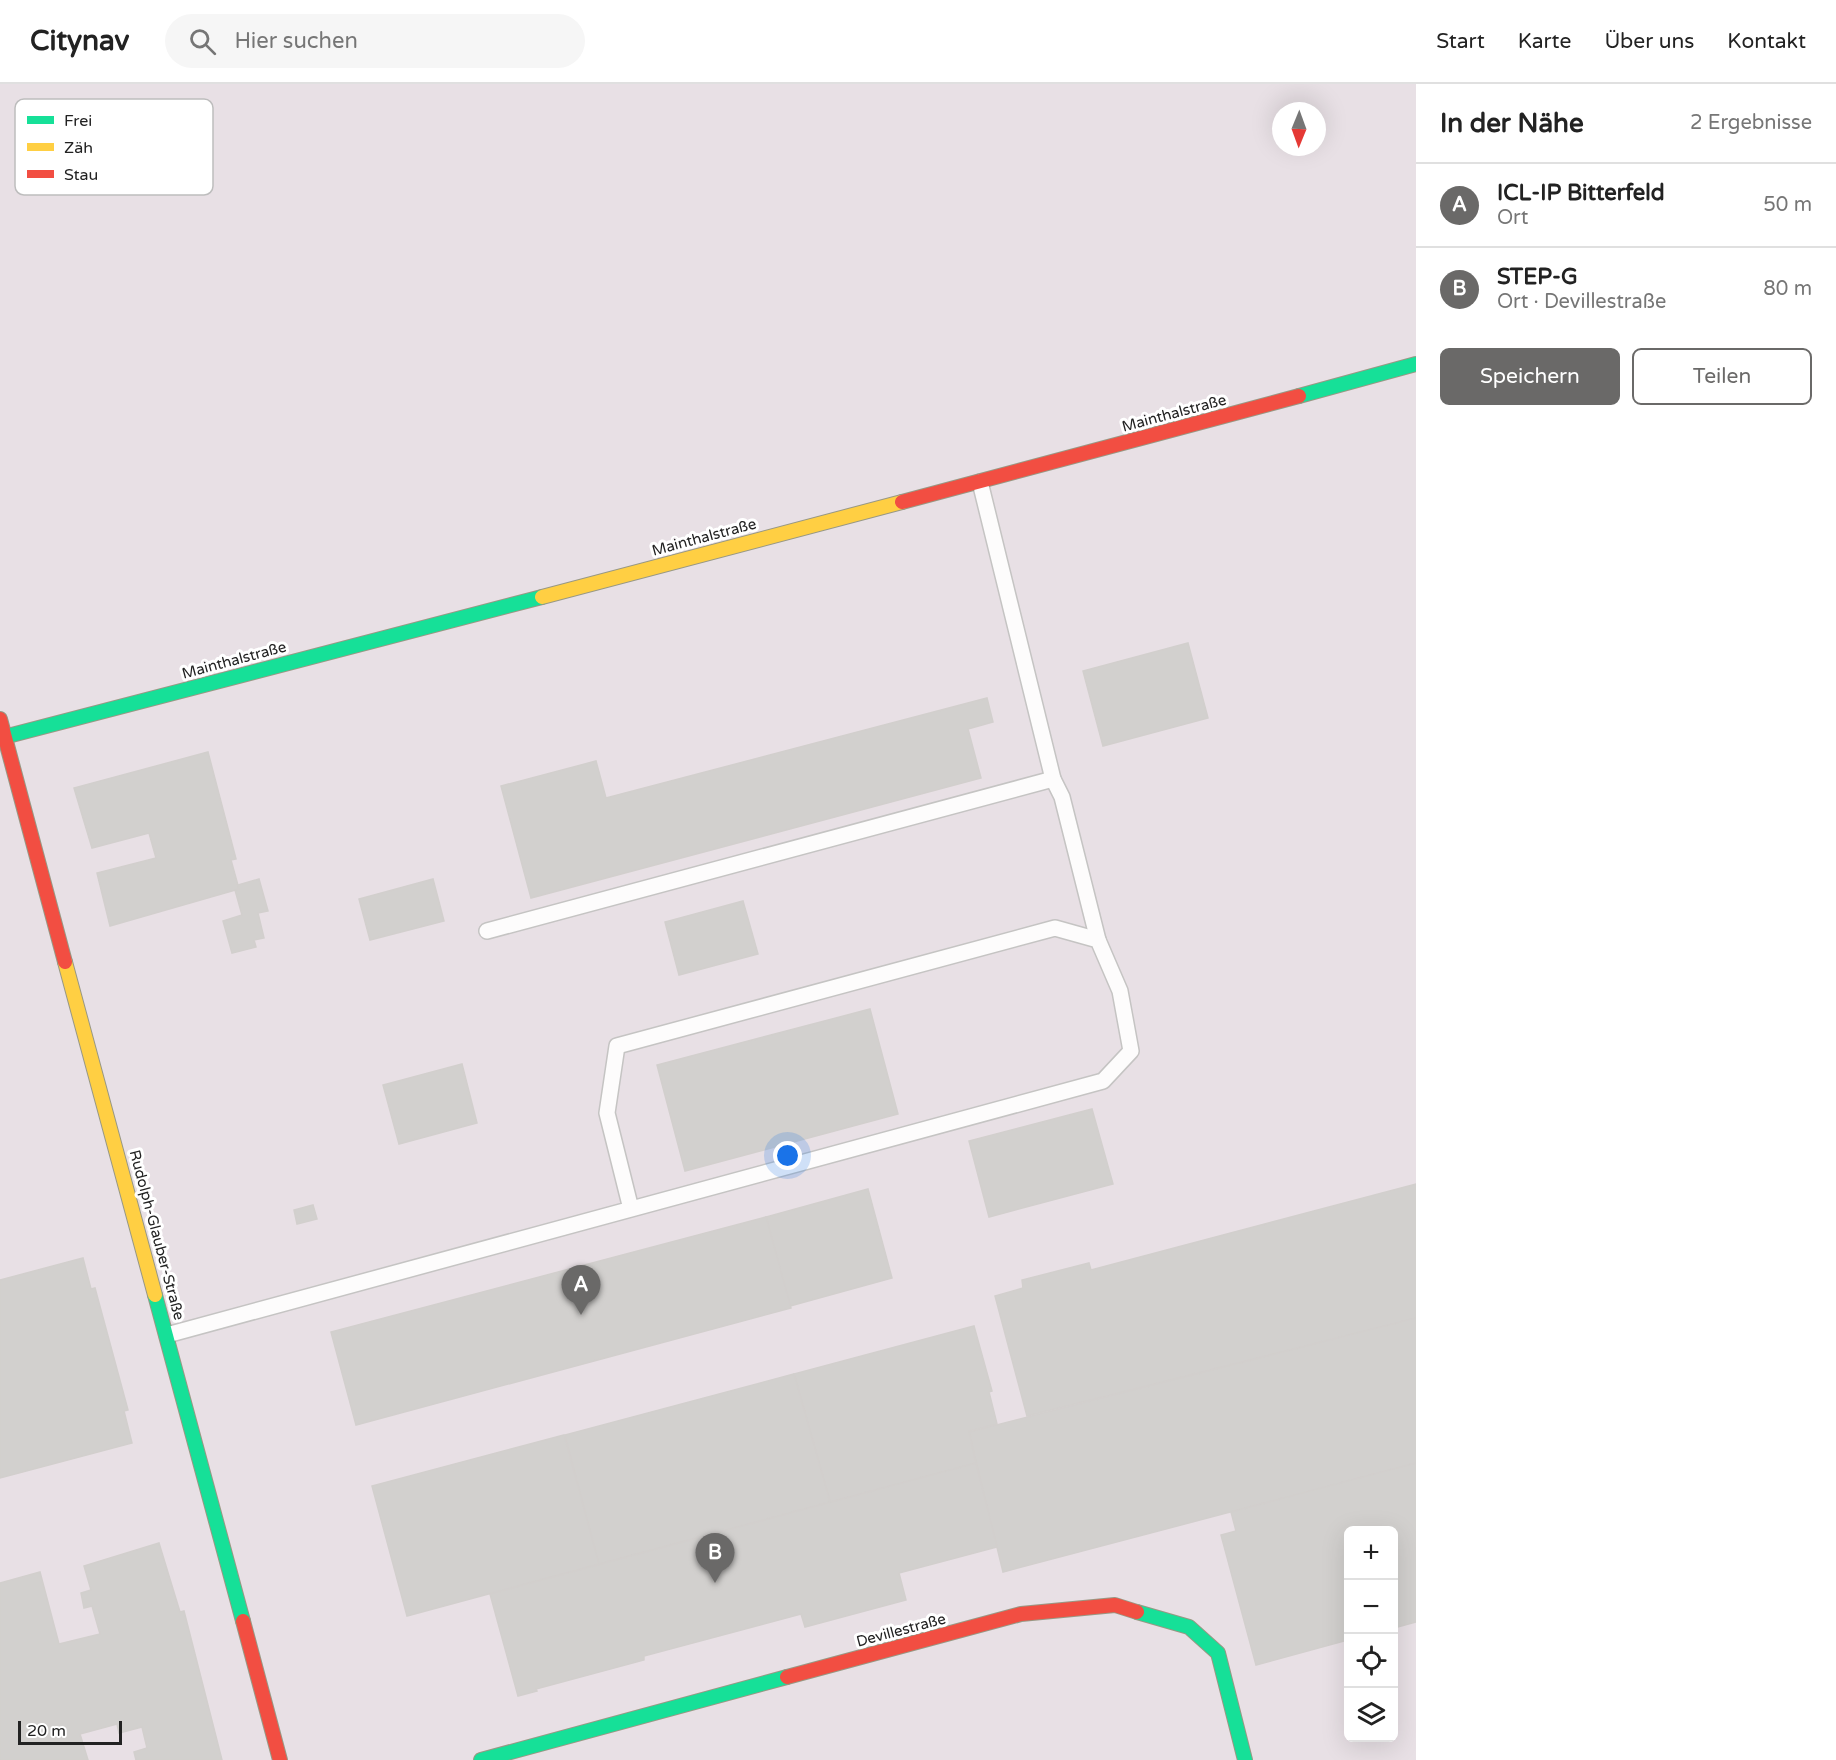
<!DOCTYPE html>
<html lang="de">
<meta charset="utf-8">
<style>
:root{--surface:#fff;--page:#f6f6f6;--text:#222;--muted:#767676;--line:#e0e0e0;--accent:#6a6968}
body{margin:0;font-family:"Varela Round",sans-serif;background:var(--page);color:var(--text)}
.controls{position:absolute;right:18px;bottom:18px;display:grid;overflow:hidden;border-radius:9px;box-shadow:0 6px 24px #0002}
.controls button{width:54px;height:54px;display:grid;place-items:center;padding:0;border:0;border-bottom:2px solid var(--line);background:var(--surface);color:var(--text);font:30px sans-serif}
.compass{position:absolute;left:1272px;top:18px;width:54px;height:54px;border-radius:50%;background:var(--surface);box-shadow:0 6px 24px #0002;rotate:181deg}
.scale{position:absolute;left:18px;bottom:15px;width:104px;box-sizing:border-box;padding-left:6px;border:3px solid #222;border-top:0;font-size:16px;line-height:21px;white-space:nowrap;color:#222;-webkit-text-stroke:4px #fff;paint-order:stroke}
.you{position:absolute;left:788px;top:1072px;width:21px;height:21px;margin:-15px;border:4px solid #fff;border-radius:50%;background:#1a73e8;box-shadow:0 0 0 9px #1a73e833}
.badge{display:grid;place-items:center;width:39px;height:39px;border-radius:50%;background:var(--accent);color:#fff;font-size:20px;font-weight:700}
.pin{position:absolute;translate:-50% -50px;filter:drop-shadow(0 2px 3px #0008)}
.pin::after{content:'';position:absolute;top:32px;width:21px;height:18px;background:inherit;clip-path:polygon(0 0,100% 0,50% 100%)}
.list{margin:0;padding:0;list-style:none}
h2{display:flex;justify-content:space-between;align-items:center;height:78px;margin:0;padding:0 24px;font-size:26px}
h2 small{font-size:20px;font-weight:400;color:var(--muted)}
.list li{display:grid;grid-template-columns:39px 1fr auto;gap:18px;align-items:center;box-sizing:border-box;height:84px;padding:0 24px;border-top:2px solid var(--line)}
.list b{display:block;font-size:22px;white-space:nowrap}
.list p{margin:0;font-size:20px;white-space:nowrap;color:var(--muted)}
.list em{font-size:20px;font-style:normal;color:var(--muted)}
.actions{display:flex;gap:12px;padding:18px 24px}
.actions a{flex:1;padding:14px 0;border:2px solid var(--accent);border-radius:9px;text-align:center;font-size:21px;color:var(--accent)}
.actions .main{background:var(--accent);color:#fff}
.icon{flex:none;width:33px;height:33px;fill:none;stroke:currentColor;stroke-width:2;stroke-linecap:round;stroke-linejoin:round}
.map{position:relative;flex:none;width:1416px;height:1676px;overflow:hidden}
header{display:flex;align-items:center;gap:36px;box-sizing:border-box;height:84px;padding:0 30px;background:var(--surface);border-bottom:2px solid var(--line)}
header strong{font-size:28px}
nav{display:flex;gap:33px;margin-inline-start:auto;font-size:21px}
.search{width:420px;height:54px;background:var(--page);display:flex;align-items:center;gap:15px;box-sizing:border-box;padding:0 21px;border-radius:33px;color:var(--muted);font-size:22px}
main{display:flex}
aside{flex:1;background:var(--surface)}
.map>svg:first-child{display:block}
.industrial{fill:#e8e0e5;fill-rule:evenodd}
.building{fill:#d2d0ce;stroke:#d2cfcd;stroke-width:1.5}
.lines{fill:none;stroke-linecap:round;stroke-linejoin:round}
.lane-casing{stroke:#c5c4c3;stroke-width:18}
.fast-casing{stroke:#989884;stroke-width:16}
.slow-casing{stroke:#989884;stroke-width:16}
.jam-casing{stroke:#989884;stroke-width:16}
.lane{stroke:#fdfcfc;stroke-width:15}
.fast{stroke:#16e098;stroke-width:14}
.slow{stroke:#ffcf43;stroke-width:14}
.jam{stroke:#f24e42;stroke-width:14}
.labels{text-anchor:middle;stroke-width:6;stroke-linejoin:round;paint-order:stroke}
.street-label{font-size:15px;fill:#222;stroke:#fff}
.key{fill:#fff;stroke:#bdbdbd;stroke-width:1.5}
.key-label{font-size:16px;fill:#222}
</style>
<header>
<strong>Citynav</strong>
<div class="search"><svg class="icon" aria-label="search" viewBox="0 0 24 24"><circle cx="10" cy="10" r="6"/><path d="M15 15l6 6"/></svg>Hier suchen</div>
<nav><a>Start</a><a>Karte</a><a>Über uns</a><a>Kontakt</a></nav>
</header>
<main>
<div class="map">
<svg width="1416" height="1676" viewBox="0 0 1416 1676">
<rect width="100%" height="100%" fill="#efedeb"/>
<path class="industrial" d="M 0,0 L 1416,0 L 1416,1676 L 0,1676 ZM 1281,27 L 1317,27 L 1317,63 L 1281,63 ZM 1348,1446 L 1394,1446 L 1394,1654 L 1348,1654 Z"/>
<g class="building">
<polygon points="1188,559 1208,634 1103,662 1083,587"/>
<polygon points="987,614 993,638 968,645 981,694 531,814 501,702 596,677 606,714"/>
<polygon points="208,668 236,775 231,776 239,805 110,842 97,789 156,774 149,749 92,764 74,704"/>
<polygon points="259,795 268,827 258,829 264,854 254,856 256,863 232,869 223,837 242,831 235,806 239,805 238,801"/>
<polygon points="433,795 444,837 370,856 359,815"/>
<polygon points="743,817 758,870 679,891 665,838"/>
<polygon points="870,925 898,1030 685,1087 657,981"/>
<polygon points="462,980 477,1039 399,1060 383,1001"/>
<polygon points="1092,1025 1113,1100 989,1133 969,1057"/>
<polygon points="1416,1100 1416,1234 1027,1332 995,1212 1023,1204 1022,1196 1089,1179 1091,1186"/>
<polygon points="868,1105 892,1194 790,1222 766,1133"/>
<polygon points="313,1121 317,1135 297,1140 294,1126"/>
<polygon points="766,1133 791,1224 356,1341 331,1248"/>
<polygon points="83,1174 91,1205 95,1204 128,1326 124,1327 132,1359 0,1394 0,1196"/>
<polygon points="1416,1234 1416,1379 1003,1488 969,1348"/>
<polygon points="974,1242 992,1307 989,1308 997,1340 969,1347 976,1379 830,1418 794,1290"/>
<polygon points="794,1290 830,1418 599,1480 565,1351"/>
<polygon points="564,1351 599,1480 407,1532 372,1402"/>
<polygon points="976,1379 997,1463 899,1489 906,1516 805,1543 801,1530 644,1572 644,1576 536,1605 537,1607 518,1612 490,1510"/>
<polygon points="1416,1379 1416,1538 1394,1544 1394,1446 1348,1446 1348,1556 1256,1581 1221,1451 1236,1447 1231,1428"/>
<polygon points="159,1459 180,1528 184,1527 222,1676 136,1676 134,1668 147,1664 142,1643 119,1649 117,1640 80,1650 88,1676 0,1676 0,1499 40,1488 59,1560 100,1550 92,1522 84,1524 81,1509 91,1506 84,1482"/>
</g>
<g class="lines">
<g class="lane-casing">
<g id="lane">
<polyline points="980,398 1053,695 1062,713 1098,856"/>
<polyline points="487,847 1053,695"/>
<polyline points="167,1251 1103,997 1131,967 1120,907 1098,856 1055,844 617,962 607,1029 631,1125"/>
</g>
</g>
<g class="fast-casing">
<g id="fast">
<polyline points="1299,312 1416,280"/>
<polyline points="0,654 542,513"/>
<polyline points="155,1211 243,1537"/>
<polyline points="1137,1528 1189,1543 1218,1569 1245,1676"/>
<polyline points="481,1676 787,1593"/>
</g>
</g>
<g class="slow-casing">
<g id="slow">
<polyline points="542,513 902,418"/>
<polyline points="65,878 155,1211"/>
</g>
</g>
<g class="jam-casing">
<g id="jam">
<polyline points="902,418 1299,312"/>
<polyline points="0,635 65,878"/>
<polyline points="243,1537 280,1676"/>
<polyline points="787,1593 1021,1530 1115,1521 1137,1528"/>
</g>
</g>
<use href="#lane" class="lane"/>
<use href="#fast" class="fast"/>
<use href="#slow" class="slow"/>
<use href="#jam" class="jam"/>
</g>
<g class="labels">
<g class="street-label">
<text transform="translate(1174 329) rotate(-15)" y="5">Mainthalstraße</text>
<text transform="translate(704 453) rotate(-15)" y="5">Mainthalstraße</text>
<text transform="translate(234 576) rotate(-15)" y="5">Mainthalstraße</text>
<text transform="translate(157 1151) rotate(75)" y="5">Rudolph-Glauber-Straße</text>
<text transform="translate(901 1546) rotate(-15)" y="5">Devillestraße</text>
</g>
</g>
<rect x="15" y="15" width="198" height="96" rx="9" class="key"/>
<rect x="27" y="32" width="27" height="8" fill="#16e098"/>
<rect x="27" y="59" width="27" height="8" fill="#ffcf43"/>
<rect x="27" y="86" width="27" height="8" fill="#f24e42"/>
<g class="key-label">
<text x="64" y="42">Frei</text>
<text x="64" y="69">Zäh</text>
<text x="64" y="96">Stau</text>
</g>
</svg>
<div class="controls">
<button>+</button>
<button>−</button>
<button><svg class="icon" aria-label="locate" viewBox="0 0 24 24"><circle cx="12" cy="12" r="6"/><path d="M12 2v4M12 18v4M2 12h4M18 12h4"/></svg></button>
<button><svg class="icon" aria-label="layers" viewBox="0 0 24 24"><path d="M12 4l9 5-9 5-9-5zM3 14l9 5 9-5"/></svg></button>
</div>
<svg class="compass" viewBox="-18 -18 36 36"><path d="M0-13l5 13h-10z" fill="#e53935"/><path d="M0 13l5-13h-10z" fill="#767676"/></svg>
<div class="scale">20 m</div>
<div class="you"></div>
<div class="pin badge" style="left:581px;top:1231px">A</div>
<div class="pin badge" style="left:715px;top:1499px">B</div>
</div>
<aside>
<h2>In der Nähe<small>2 Ergebnisse</small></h2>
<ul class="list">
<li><span class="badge">A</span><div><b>ICL-IP Bitterfeld</b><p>Ort</p></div><em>50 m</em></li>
<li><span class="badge">B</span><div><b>STEP-G</b><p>Ort · Devillestraße</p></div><em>80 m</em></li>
</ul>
<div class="actions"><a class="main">Speichern</a><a>Teilen</a></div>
</aside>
</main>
